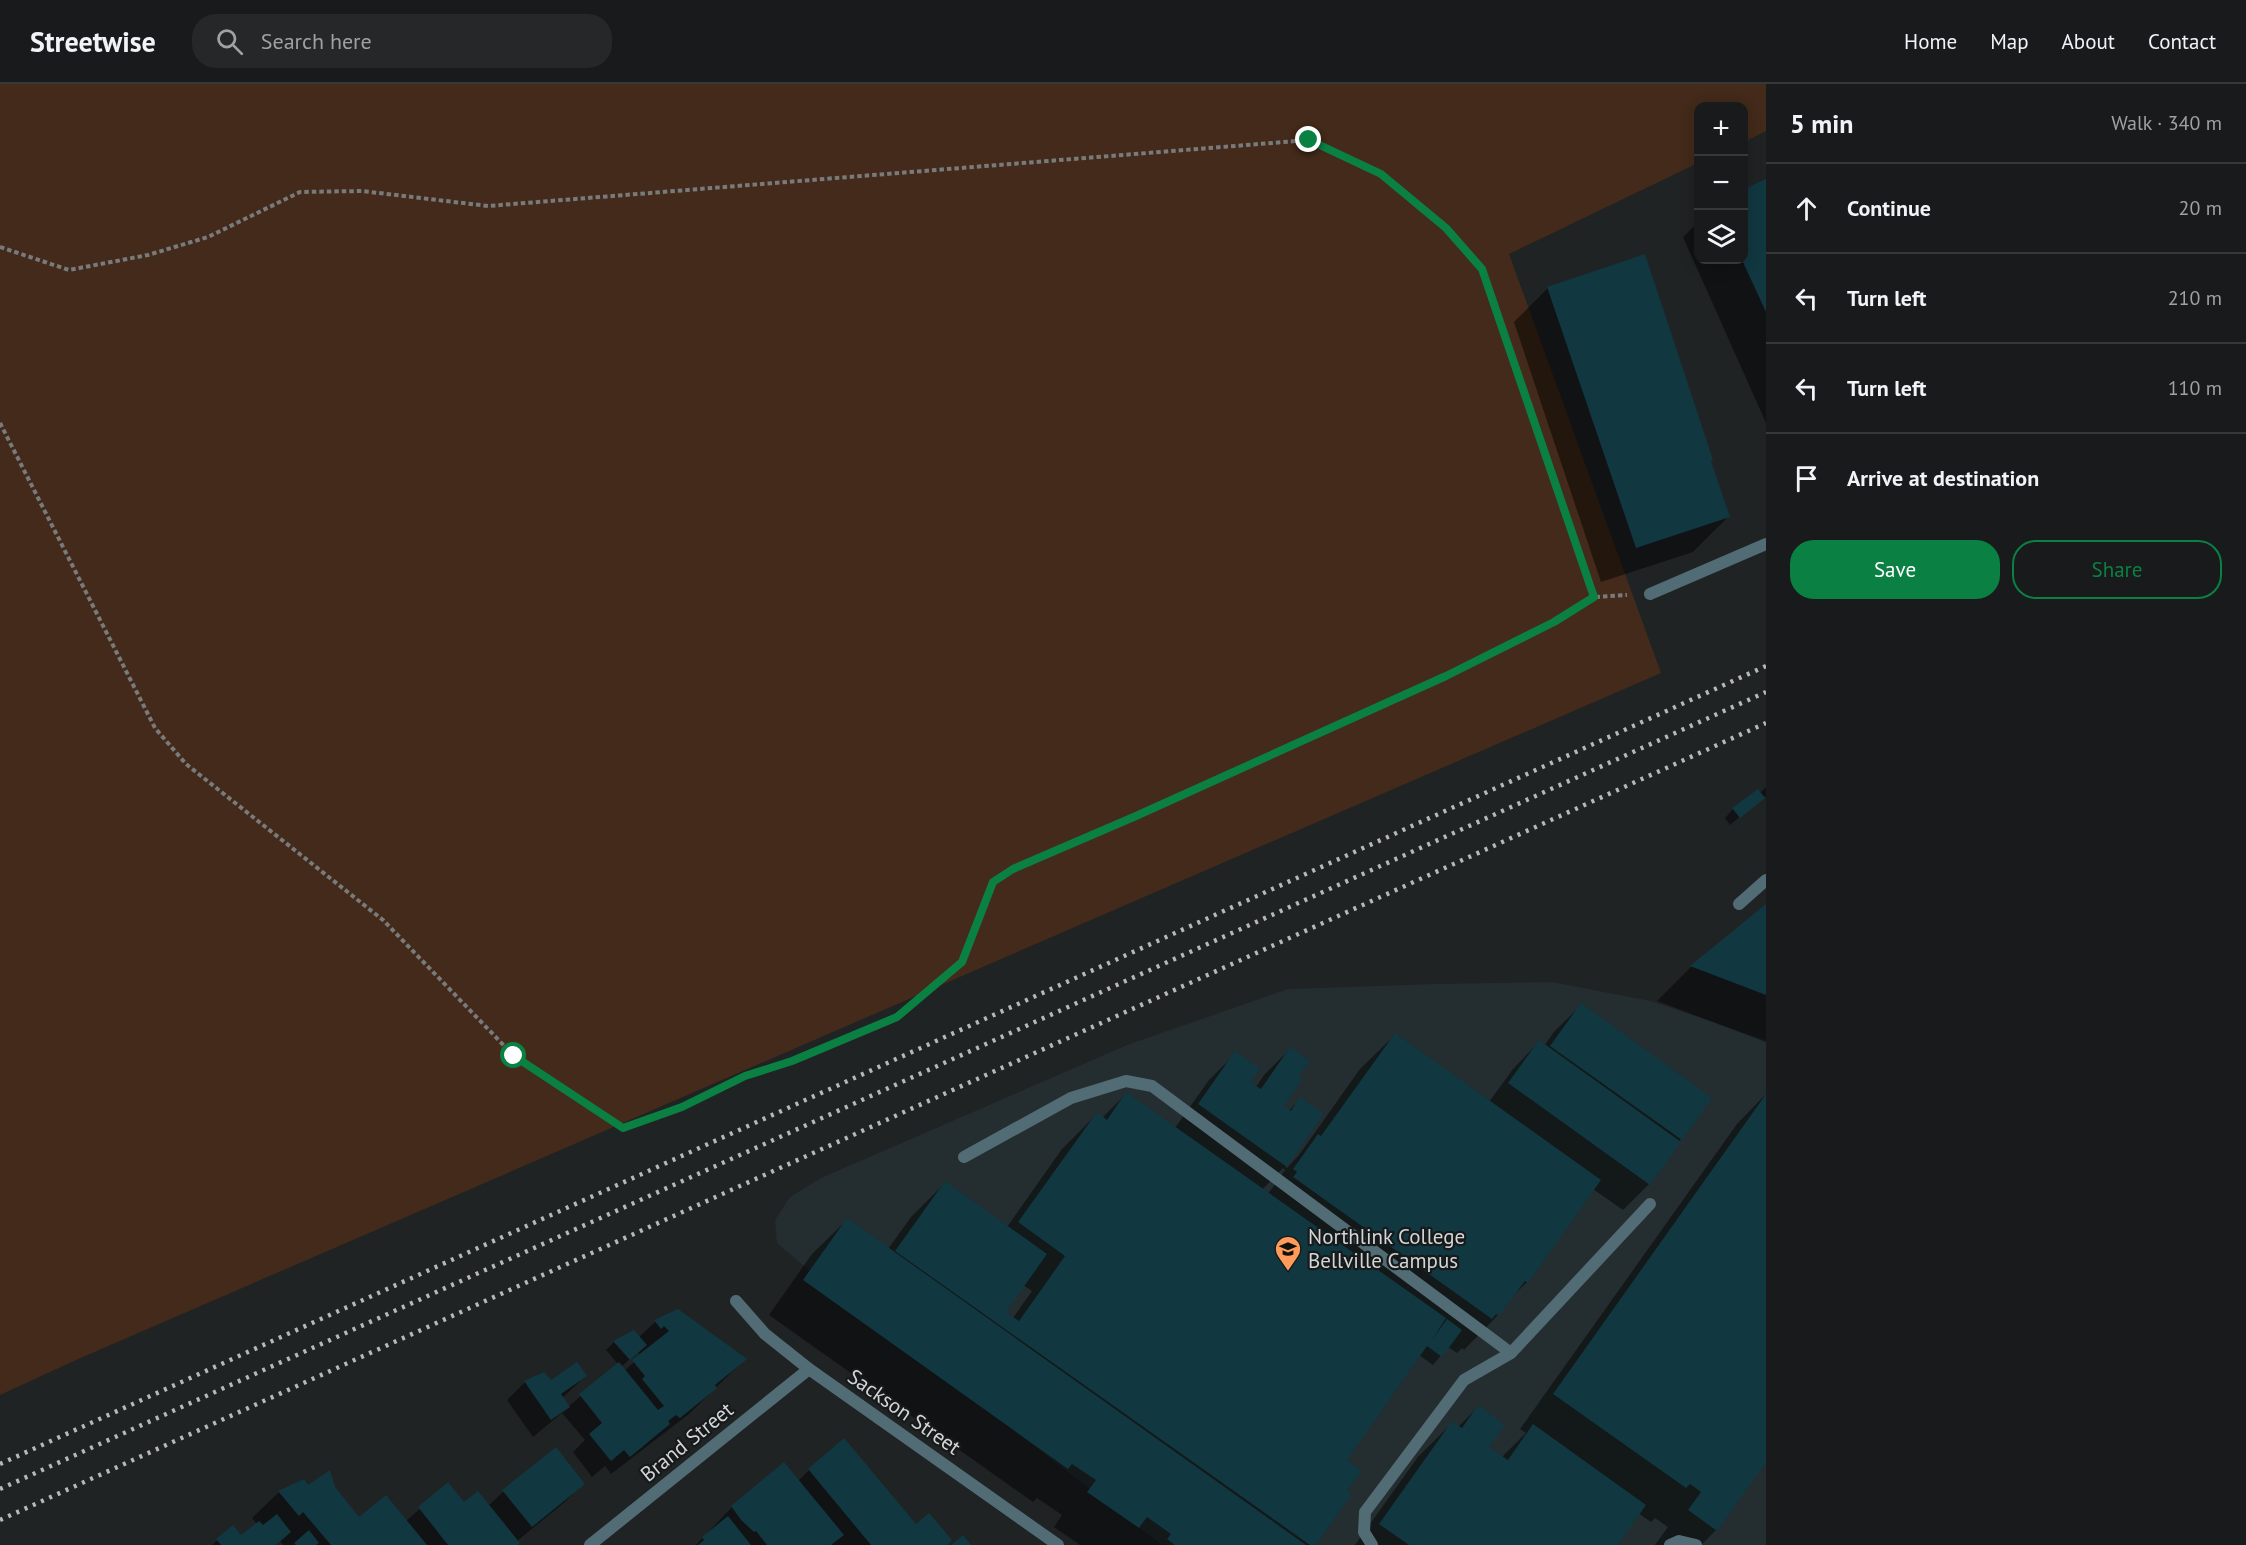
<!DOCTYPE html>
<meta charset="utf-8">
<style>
:root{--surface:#181a1b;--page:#252728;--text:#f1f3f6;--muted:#9fa1a3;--line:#36383a;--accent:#0b8043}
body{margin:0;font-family:"PT Sans",sans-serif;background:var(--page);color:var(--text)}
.controls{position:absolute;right:18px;top:18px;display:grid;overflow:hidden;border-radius:12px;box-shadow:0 3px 15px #0003}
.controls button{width:54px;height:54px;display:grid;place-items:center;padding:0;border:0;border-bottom:2px solid var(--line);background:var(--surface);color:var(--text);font:30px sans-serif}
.stop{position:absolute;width:18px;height:18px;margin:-14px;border:4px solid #0b8043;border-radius:50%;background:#fff}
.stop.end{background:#0b8043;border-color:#fff;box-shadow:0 2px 6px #0008}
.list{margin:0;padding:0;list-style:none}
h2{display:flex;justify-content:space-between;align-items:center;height:78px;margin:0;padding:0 24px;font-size:26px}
h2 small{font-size:20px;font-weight:400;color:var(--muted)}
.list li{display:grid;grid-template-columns:39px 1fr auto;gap:18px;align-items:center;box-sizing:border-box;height:90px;padding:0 24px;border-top:2px solid var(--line)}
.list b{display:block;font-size:22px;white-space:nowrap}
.list em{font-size:20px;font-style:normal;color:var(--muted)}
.actions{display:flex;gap:12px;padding:18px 24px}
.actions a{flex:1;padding:14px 0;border:2px solid var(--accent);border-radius:24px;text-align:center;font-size:21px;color:var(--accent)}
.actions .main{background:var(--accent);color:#fff}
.icon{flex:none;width:33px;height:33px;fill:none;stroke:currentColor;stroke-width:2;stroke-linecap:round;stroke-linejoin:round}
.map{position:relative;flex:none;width:1766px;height:1461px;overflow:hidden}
header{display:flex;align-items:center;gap:36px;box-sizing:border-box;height:84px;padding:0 30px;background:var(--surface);border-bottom:2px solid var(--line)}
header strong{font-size:28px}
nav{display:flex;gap:33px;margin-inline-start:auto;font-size:21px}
.search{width:420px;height:54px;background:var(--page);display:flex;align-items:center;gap:15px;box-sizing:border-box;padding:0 21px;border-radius:24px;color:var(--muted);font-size:22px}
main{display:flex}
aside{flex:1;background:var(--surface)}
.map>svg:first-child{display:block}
.built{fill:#242d30}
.green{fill:#432a1a}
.shadow{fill:#0007;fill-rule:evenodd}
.building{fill:#113741}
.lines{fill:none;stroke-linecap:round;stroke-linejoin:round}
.path{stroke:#787a7b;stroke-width:4;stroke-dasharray:4.5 3;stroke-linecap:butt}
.lane{stroke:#516c75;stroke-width:12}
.street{stroke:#516c75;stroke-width:12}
.rail{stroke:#b6b8b9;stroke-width:4.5;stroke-dasharray:3 6;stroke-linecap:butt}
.route{stroke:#0b8043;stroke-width:8}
.labels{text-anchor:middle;stroke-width:4.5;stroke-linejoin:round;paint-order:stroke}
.poi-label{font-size:21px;fill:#d3d5d6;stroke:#161a1a;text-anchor:start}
.street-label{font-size:21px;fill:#d3d5d6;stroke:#161a1a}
</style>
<header>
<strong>Streetwise</strong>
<div class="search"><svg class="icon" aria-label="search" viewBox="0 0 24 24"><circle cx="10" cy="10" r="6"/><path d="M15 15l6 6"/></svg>Search here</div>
<nav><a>Home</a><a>Map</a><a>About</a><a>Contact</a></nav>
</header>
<main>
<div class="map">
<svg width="1766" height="1461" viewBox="0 0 1766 1461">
<rect width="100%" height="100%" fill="#202324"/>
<polygon class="built" points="1552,898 1651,917 1766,956 1766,1461 1162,1461 826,1201 777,1159 775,1136 790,1113 821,1094 1127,961 1288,905 1436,900"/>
<polygon class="green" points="0,0 1766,0 1766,47 1744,58 1744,22 1698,22 1698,79 1509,170 1661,589 76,1276 0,1311"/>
<g class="shadow">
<polygon points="1766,97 1766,339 1683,153 1698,138 1698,176 1744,176 1744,107"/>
<polygon points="1548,204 1728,433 1693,468 1601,498 1514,238"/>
<polygon points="1766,703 1766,714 1765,712 1730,741 1725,734 1733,725 1759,710"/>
<polygon points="1766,822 1766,958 1657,917 1691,883"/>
<path d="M 1581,921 L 1710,1014 L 1649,1100 L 1623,1126 L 1593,1105 L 1527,1198 L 1510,1215 L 1498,1231 L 1464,1266 L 1462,1264 L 1457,1269 L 1448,1263 L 1433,1281 L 1419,1271 L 1345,1376 L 1345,1407 L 1314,1461 L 1080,1461 L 1054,1443 L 1062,1431 L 1037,1414 L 1033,1418 L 769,1231 L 812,1170 L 847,1136 L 888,1165 L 911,1133 L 945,1099 L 1007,1143 L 1062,1065 L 1097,1030 L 1102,1034 L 1126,1010 L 1175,1044 L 1209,996 L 1236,969 L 1248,998 L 1256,1003 L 1264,991 L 1290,965 L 1295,994 L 1282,1022 L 1289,1027 L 1300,1015 L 1322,1031 L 1285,1083 L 1287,1084 L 1299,1071 L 1360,985 L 1395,951 L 1489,1018 L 1513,985 L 1539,958 L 1544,962 L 1554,948 ZM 1283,1084 L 1285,1086 L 1268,1110 L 1262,1106 ZM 1023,1201 L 1032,1207 L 1013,1234 L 1004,1228 Z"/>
<polygon points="1766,1010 1766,1375 1716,1446 1701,1461 1655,1461 1668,1443 1655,1434 1651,1438 1638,1429 1615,1461 1355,1461 1418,1373 1452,1339 1458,1343 1478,1323 1487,1364 1501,1374 1526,1349 1520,1345 1737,1040"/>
<path d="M 678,1227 L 745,1275 L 689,1330 L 611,1390 L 605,1382 L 592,1393 L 573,1368 L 585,1356 L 562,1329 L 533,1353 L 507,1316 L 524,1299 L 544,1290 L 550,1298 L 586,1292 L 562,1314 L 568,1323 L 618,1280 L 606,1266 L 614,1258 L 638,1254 L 655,1238 ZM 638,1268 L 641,1272 L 624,1287 L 621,1283 Z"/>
<polygon points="556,1365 583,1399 566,1417 517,1457 516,1461 283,1461 280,1457 276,1461 212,1461 233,1443 241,1453 257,1440 252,1434 279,1408 304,1397 308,1403 333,1404 359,1435 406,1437 448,1400 463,1420 488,1422 503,1408"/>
<polygon points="809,1386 915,1442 946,1461 696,1461 732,1423 798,1397"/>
</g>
<g class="building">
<polygon points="1766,95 1766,228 1742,176 1744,105"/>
<polygon points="1645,170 1713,376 1711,377 1730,433 1636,464 1547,203"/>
<polygon points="1758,705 1765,714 1740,734 1732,724"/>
<polygon points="1766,820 1766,911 1690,882"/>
<polygon points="1581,919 1712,1014 1682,1056 1550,962"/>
<polygon points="1395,949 1601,1096 1528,1199 1525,1197 1499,1232 1496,1230 1492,1235 1293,1093 1297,1088 1293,1085 1318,1050 1321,1052"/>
<polygon points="1539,956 1681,1058 1650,1101 1508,999"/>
<polygon points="1290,963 1310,977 1298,993 1302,996 1284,1022 1291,1027 1300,1013 1324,1030 1287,1083 1198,1020 1235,967 1260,985 1250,998 1261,1005"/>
<polygon points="1126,1008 1446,1234 1432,1256 1447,1235 1462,1246 1442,1273 1427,1262 1347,1376 1362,1387 1347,1407 1352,1410 1316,1461 1310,1461 895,1167 945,1097 1047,1170 1006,1228 1019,1237 1065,1172 1018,1138 1097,1028 1107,1036"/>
<polygon points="1766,1010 1766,1378 1717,1447 1688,1426 1701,1408 1690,1400 1686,1404 1553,1310"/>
<polygon points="847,1134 1306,1461 1175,1461 1167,1455 1171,1450 1147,1433 1139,1444 1087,1408 1096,1396 1072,1380 1068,1385 803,1196"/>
<polygon points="678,1225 747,1275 715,1301 717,1304 680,1334 676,1331 668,1337 670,1340 630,1373 624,1366 611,1377 589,1350 602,1339 579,1310 619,1278 658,1326 664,1322 642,1295 645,1292 632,1276 669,1247 664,1242 661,1245 654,1236"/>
<polygon points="634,1246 647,1261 630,1276 613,1257"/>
<polygon points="577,1278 587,1292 561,1310 570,1323 551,1336 524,1297 544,1288 551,1296"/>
<polygon points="1478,1321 1505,1341 1489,1363 1508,1376 1533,1340 1646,1421 1618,1461 1409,1461 1379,1440 1452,1337 1462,1344"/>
<polygon points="844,1354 916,1440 929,1429 952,1456 947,1461 871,1461 808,1385"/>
<polygon points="556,1363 585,1400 532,1443 502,1406"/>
<polygon points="784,1378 844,1451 831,1461 767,1461 756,1447 754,1448 741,1436 731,1422"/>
<polygon points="330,1386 335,1403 359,1433 386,1411 427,1461 331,1461 303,1428 299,1432 278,1407 304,1395 308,1401"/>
<polygon points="448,1398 464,1418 478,1407 520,1459 518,1461 448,1461 418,1423"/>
<polygon points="277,1430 291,1448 276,1461 221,1461 216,1455 233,1441 241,1451 259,1437 263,1441"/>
<polygon points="728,1432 751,1461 698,1461 704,1456 702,1453"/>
<polygon points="309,1446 319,1459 316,1461 296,1461 294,1459"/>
<polygon points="963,1451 971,1461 951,1461"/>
</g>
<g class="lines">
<g class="path">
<polyline points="0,163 69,186 148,171 208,153 300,108 362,107 488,122 1309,56 1381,90 1446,144 1482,185 1594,513 1627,511"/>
<polyline points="0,339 155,644 186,680 383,836 514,972 623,1044 682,1023 745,992 792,977 897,933 961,878 993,798 1013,785 1136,732 1446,592 1554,538 1594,513"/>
</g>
<g class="lane">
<polyline points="1739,820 1766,796"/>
<polyline points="964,1073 1071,1014 1126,997 1152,1002 1511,1269"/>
<polyline points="1372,1461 1364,1448 1365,1428 1464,1296 1511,1269 1650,1120"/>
<polyline points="1670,1461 1679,1457 1696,1461"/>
</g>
<g class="street">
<polyline points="1650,510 1766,460"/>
<polyline points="736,1217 765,1250 809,1285 1058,1461"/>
<polyline points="590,1461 809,1285"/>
</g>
<g class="rail">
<polyline points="0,1380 1766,582"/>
<polyline points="0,1405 1766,608"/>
<polyline points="0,1436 1766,639"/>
</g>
</g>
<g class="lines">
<polyline class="route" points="514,972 623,1044 682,1023 745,992 792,977 897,933 962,878 993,798 1013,785 1136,732 1446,592 1554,538 1594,513 1482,185 1446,144 1381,90 1309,56"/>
</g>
<defs>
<g id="university-pin" transform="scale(1.35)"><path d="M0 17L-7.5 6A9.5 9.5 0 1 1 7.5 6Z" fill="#ff9b5a" stroke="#161a1a"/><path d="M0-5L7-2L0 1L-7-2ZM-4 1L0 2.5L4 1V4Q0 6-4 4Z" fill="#111"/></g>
</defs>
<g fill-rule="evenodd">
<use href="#university-pin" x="1288" y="1165"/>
</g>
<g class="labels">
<g class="poi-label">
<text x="1308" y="1160">Northlink College<tspan x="1308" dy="24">Bellville Campus</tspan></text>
</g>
<g class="street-label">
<text transform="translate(904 1328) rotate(35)" y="7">Sackson Street</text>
<text transform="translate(687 1358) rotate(-39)" y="7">Brand Street</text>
</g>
</g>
</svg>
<div class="controls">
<button>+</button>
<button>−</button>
<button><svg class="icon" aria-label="layers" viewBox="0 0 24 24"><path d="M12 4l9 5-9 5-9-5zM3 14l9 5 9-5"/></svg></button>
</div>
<div class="stop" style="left:514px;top:972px"></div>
<div class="stop end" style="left:1309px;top:56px"></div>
</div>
<aside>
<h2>5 min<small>Walk · 340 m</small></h2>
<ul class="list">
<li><svg class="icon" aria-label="ahead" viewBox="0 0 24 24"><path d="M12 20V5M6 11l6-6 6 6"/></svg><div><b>Continue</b></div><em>20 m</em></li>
<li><svg class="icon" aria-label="left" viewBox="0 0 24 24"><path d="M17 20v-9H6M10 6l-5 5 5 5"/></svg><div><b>Turn left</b></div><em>210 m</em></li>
<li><svg class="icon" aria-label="left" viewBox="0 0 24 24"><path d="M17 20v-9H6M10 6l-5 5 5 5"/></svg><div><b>Turn left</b></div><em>110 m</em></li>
<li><svg class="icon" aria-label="arrive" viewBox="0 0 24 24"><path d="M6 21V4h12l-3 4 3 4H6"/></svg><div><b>Arrive at destination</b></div></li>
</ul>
<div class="actions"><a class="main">Save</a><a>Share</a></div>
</aside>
</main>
